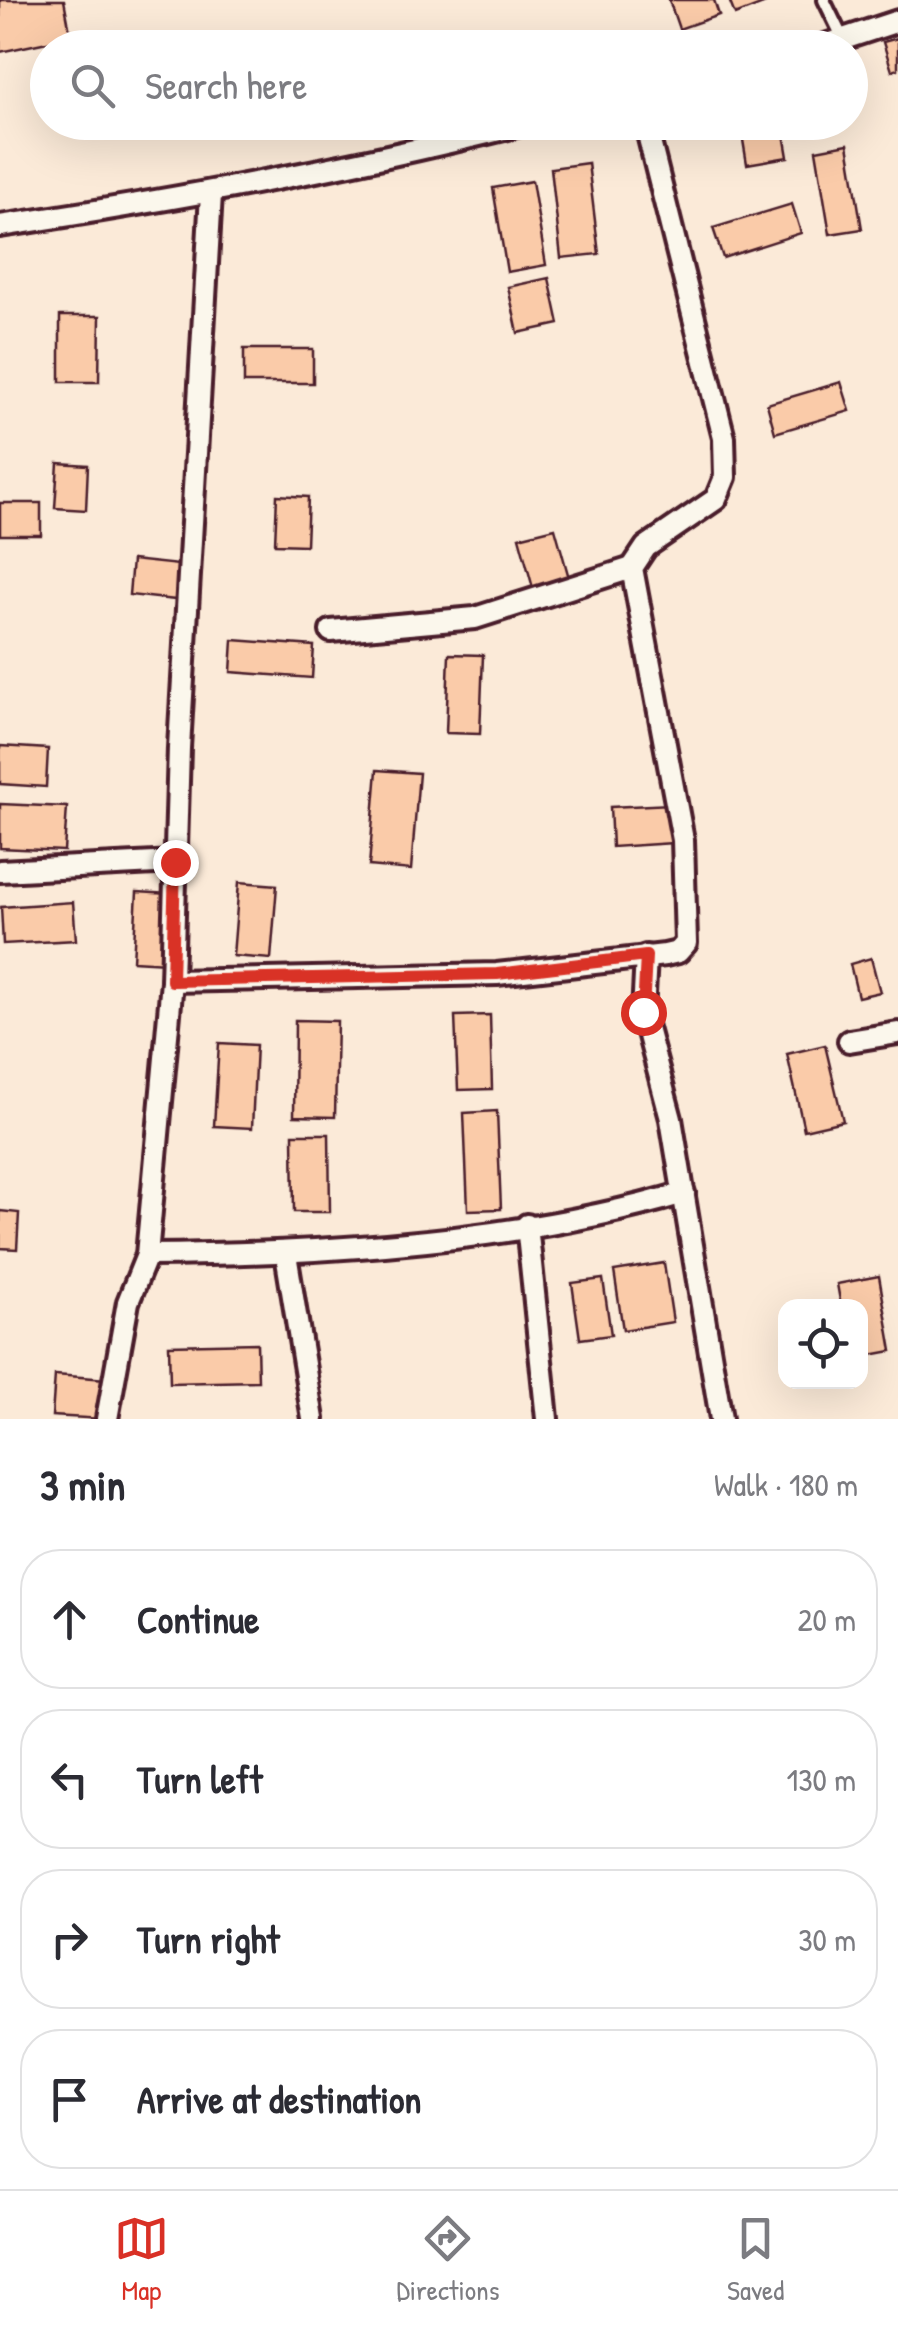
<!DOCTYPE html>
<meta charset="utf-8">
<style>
:root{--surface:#fff;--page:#f7f7f7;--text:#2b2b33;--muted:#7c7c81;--line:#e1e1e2;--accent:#d93025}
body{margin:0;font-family:"Patrick Hand",sans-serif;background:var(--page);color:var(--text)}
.controls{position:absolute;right:30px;bottom:30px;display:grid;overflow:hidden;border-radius:20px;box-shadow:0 10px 40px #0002}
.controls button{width:90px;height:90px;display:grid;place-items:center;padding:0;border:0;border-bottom:2px solid var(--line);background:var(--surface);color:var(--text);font:50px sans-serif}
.stop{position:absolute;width:30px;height:30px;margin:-22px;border:8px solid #d93025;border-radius:50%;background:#fff}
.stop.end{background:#d93025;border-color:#fff;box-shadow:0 2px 10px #0008}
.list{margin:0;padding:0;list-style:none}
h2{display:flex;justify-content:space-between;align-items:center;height:130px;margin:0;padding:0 40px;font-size:42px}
h2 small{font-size:32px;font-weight:400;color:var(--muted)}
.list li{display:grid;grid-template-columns:65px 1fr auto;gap:30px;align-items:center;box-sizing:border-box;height:140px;margin:0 20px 20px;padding:0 20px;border:2px solid var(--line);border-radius:40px}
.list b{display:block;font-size:38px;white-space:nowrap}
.list em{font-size:32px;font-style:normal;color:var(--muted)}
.icon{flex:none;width:55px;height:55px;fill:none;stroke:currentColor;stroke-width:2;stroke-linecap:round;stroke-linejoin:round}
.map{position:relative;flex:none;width:898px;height:1419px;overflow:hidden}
.search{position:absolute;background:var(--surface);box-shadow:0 10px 40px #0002;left:30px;right:30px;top:30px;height:110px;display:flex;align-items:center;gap:25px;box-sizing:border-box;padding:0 35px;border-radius:55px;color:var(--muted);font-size:38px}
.sheet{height:770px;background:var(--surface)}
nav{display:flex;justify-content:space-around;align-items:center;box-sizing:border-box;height:140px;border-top:2px solid var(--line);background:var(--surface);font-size:28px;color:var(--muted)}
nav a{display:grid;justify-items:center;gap:5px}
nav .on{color:var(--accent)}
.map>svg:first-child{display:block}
.building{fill:#facba9;stroke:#4a1f2b;stroke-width:2.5}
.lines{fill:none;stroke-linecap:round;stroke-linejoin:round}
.service-casing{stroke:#4a1f2b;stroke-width:18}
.minor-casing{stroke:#4a1f2b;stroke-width:28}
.service{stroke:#fbf7ec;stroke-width:10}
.minor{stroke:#fbf7ec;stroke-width:20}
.route{stroke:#d93025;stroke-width:12}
</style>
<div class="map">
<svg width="898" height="1419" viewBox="0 0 898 1419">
<rect width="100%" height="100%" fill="#fbead8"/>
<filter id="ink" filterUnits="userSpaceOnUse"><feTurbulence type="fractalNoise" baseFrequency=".01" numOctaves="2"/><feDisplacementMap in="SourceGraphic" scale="20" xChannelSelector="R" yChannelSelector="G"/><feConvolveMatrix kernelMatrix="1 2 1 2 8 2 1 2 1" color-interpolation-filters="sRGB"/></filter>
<g filter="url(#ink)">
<g class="building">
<polygon points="0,0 64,0 71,37 0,52"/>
<polygon points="669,0 714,0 719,15 679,29"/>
<polygon points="729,0 764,0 766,3 735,15"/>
<polygon points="898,38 898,69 892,71 883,42"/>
<polygon points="740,122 782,122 788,157 747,164"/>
<polygon points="848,144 862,229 830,234 816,150"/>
<polygon points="588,163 599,254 561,258 551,168"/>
<polygon points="532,181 546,265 507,272 493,188"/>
<polygon points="792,204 801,233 723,258 713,228"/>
<polygon points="549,278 559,324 518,333 508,287"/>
<polygon points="60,316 100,316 99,382 60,382"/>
<rect x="244" y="349" width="69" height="34"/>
<polygon points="841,382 850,411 775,433 767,404"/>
<polygon points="58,463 88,465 86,510 55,508"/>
<polygon points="277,495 308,497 306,545 275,544"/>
<rect x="0" y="503" width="41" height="32"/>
<polygon points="555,528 569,578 533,588 519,537"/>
<polygon points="132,560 179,565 176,600 129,595"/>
<polygon points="233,640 314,646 312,678 231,672"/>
<polygon points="449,654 483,655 480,734 446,733"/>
<polygon points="0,746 48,749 46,787 0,784"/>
<polygon points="377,770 419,773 411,870 369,866"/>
<polygon points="0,804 67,807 64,851 0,848"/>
<polygon points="671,804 673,843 612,847 610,807"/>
<polygon points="239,882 277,885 271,959 233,956"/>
<polygon points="137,892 170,894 166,963 133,961"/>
<polygon points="73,902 76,940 3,944 1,907"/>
<polygon points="871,958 880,992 858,997 850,964"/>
<polygon points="490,1015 492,1089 458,1090 455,1016"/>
<polygon points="295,1020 337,1021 335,1117 294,1116"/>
<polygon points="219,1043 256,1045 252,1128 214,1126"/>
<polygon points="825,1045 843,1121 804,1130 787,1054"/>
<polygon points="497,1111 501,1209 468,1210 464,1113"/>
<polygon points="293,1134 329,1134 330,1212 294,1212"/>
<polygon points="0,1211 19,1213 17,1249 0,1248"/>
<polygon points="664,1263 673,1322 623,1330 614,1271"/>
<polygon points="879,1276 892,1351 860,1357 860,1306 841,1306 837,1284"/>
<polygon points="603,1279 611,1335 580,1339 572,1283"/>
<polygon points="257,1343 258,1381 170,1383 169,1345"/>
<polygon points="55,1375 106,1379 103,1419 52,1416"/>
</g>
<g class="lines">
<g class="service-casing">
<polyline id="service" points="824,0 843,39"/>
</g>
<g class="minor-casing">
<g id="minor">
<polyline points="816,48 898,21"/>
<path d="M 0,226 C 180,199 356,167 532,122"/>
<polyline points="331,631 475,618 632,568"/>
<polyline points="0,871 175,862"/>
<polyline points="646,956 643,1013 671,1119 721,1419"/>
<polyline points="172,981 497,974 665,955 678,952 686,943 683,840 632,568 646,547 716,499 725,477 724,438 645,122"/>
<polyline points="849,1041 898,1033"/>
<polyline points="527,1225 547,1419"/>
<polyline points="286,1254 313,1419"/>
<path d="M 147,1255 C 318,1254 520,1242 684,1193"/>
<polyline points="107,1419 128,1302 147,1255 172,981 179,748 211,194"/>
</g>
</g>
<use href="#service" class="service"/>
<use href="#minor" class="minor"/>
</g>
</g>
<g class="lines" filter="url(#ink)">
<polyline class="route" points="175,862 172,981 497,974 646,956 643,1012"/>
</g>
</svg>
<div class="controls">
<button><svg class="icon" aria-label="locate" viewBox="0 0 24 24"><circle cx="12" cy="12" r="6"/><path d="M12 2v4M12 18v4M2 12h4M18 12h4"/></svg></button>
</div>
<div class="stop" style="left:643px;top:1012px"></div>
<div class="stop end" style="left:175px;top:862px"></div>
<div class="search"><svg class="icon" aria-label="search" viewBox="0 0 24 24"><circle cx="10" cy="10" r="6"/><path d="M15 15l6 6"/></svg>Search here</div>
</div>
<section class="sheet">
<h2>3 min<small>Walk · 180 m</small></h2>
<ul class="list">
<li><svg class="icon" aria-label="ahead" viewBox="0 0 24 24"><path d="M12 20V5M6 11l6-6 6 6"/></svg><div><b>Continue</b></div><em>20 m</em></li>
<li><svg class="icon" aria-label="left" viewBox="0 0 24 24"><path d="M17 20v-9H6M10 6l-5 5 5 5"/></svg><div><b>Turn left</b></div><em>130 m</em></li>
<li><svg class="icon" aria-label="right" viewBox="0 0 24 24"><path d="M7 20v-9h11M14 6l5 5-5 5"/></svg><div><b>Turn right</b></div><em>30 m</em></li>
<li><svg class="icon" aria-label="arrive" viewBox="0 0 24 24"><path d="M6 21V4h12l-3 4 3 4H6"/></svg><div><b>Arrive at destination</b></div></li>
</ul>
</section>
<nav>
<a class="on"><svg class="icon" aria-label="map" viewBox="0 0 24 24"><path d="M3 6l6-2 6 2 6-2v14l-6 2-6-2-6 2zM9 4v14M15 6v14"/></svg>Map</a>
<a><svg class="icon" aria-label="directions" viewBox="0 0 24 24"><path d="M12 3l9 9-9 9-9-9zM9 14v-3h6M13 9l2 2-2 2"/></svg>Directions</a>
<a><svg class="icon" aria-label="saved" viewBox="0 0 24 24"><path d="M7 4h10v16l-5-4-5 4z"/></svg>Saved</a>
</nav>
